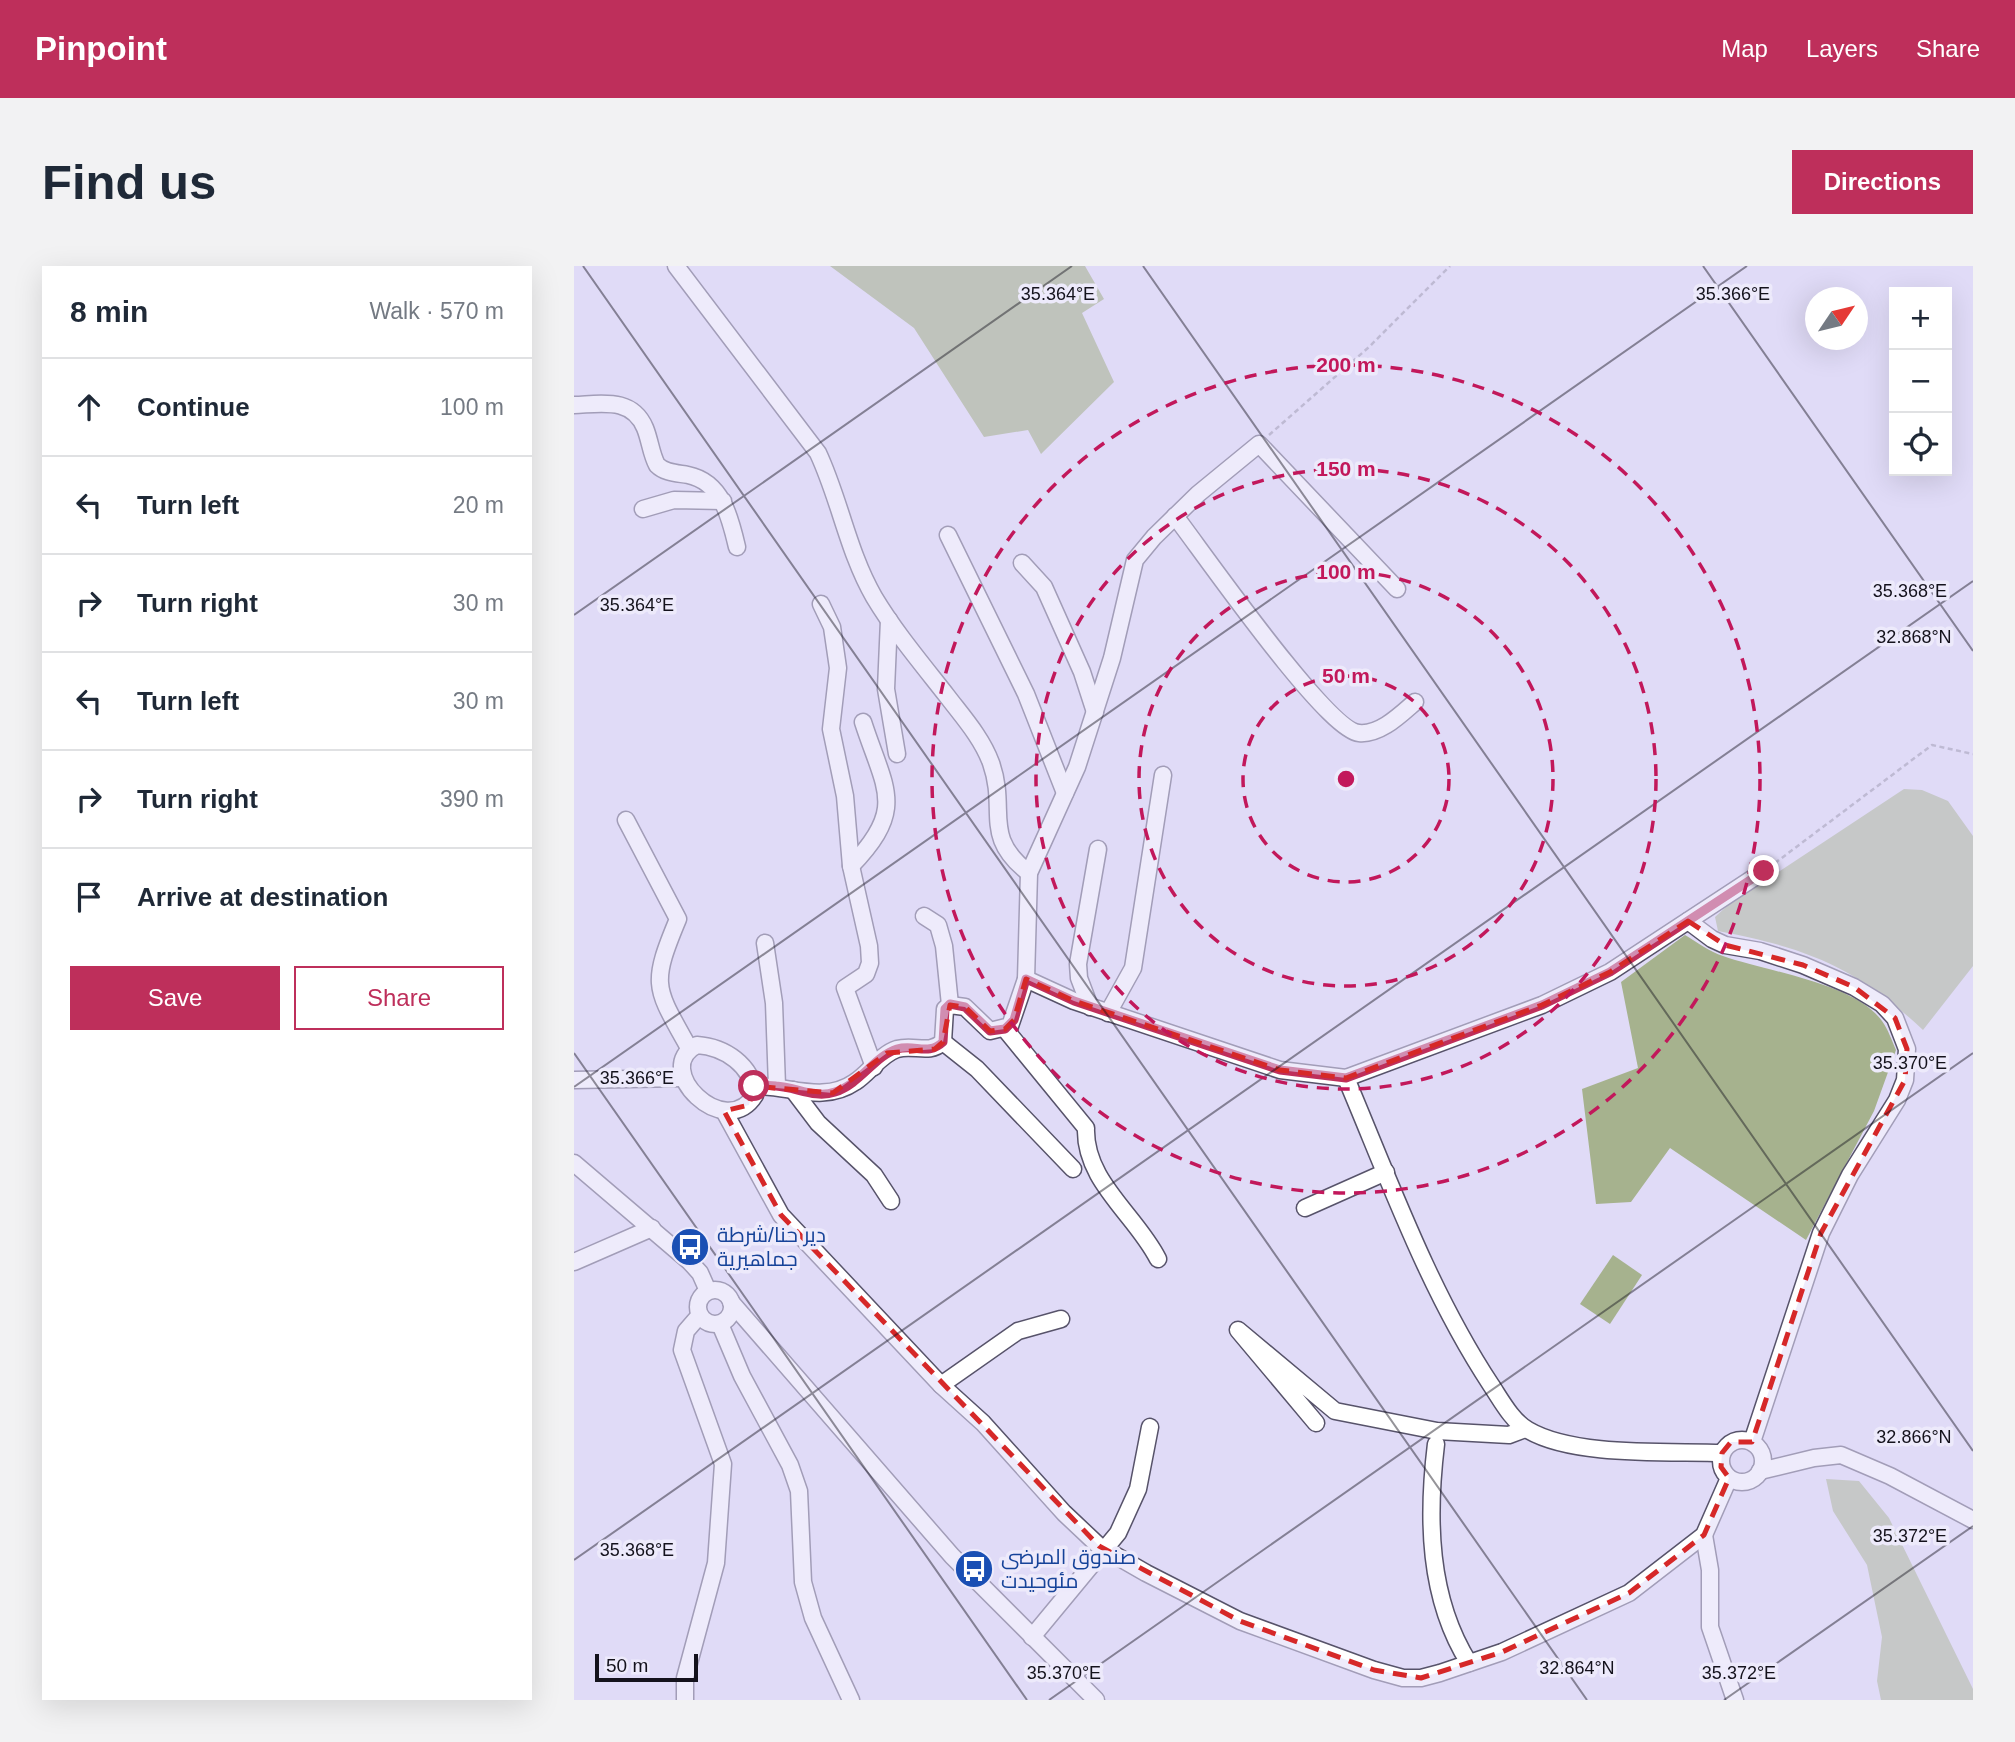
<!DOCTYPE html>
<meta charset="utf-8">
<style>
:root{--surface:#fff;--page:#f2f2f3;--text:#1f2937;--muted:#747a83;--line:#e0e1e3;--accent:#be2f5b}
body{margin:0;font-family:Arial,Cairo,sans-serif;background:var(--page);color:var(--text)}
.controls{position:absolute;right:21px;top:21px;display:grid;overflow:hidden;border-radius:0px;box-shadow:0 7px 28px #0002}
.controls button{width:63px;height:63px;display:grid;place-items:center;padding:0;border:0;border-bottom:2px solid var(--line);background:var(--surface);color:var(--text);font:35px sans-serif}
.compass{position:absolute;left:1231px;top:21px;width:63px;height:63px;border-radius:50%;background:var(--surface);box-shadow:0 7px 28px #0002;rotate:55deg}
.scale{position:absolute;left:21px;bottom:18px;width:103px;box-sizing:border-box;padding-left:7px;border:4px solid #14121c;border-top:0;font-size:19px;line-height:24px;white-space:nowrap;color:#14121c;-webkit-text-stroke:5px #edeafb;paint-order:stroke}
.stop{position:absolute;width:21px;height:21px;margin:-16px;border:5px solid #be2f5b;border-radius:50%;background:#fff}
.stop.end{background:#be2f5b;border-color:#fff;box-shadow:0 2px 7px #0008}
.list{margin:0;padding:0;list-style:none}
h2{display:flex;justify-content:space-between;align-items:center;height:91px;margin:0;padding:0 28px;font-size:30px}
h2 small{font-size:23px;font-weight:400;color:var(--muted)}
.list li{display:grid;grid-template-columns:46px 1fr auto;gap:21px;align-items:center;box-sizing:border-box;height:98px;padding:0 28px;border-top:2px solid var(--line)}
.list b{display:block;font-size:26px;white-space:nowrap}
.list em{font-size:23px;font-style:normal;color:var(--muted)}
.actions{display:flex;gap:14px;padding:21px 28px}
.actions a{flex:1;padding:16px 0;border:2px solid var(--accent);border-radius:0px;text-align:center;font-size:24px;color:var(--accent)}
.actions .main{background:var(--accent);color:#fff}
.icon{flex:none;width:38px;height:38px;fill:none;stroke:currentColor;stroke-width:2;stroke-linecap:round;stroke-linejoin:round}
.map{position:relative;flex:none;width:1399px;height:1434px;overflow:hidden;border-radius:0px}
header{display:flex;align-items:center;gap:42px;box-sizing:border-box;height:98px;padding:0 35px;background:var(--accent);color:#fff}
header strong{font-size:33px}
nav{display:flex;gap:38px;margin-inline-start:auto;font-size:24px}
.intro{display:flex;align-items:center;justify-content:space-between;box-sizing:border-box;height:168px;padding:0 42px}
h1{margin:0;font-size:49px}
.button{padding:18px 32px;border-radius:0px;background:var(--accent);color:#fff;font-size:24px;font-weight:700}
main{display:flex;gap:42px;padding:0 42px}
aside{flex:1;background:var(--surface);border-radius:0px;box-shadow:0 7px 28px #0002}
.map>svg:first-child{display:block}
.green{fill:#a6b28e}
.forest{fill:#97a773}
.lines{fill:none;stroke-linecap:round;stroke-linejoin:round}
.minor-casing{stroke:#57536a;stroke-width:19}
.path{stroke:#9692a7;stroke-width:2.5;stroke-dasharray:5 3.5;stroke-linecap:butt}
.minor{stroke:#fff;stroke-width:16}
.route{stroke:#be2f5b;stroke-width:9}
.marked{fill:none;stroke:#d62828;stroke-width:5;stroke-dasharray:14 9;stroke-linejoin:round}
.ticks{fill:none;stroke:#14121c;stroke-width:2;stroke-opacity:0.45}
.ring{fill:none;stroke:#c2185b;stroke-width:3.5;stroke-dasharray:12 9}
.labels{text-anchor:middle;stroke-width:7;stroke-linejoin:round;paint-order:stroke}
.transit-label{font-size:21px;fill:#164399;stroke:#edeafb;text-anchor:start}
.ticks-label{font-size:18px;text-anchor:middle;fill:#14121c;stroke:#edeafb;stroke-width:7;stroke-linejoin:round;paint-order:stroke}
.centre{fill:#c2185b;stroke:#edeafb;stroke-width:3.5}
.ring-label{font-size:21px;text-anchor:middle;font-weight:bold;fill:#c2185b;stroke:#edeafb;stroke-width:7;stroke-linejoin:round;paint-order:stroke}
</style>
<header>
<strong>Pinpoint</strong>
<nav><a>Map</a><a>Layers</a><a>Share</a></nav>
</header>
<div class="intro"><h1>Find us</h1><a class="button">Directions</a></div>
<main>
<aside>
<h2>8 min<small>Walk · 570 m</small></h2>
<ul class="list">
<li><svg class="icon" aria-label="ahead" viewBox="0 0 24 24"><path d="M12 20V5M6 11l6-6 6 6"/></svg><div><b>Continue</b></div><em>100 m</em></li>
<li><svg class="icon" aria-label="left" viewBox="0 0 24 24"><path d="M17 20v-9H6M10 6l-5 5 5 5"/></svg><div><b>Turn left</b></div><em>20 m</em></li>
<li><svg class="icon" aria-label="right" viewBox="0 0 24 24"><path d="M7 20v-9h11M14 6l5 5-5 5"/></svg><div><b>Turn right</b></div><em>30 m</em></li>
<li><svg class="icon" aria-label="left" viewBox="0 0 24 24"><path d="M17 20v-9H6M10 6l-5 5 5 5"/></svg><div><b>Turn left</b></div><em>30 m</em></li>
<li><svg class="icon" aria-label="right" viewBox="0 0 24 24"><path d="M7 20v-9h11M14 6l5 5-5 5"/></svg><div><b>Turn right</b></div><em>390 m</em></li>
<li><svg class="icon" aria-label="arrive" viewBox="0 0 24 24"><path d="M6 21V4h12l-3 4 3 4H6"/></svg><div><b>Arrive at destination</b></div></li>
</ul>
<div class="actions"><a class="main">Save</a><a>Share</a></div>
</aside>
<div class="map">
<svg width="1399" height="1434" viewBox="0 0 1399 1434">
<rect width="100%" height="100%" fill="#e0dbf7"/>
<g class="green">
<path d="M 1330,523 L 1348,524 L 1374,535 L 1399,570 L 1399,700 L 1349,764 C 1282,701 1233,682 1144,665 L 1141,651 L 1153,640 Z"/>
<path d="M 1111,669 C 1123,676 1136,686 1149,690 C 1191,705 1281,717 1308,755 C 1314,763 1318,775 1322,784 L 1300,845 L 1232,974 L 1096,882 L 1057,936 L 1022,938 L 1008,823 L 1064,802 L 1047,716 Z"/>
<polygon points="1039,989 1068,1009 1036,1058 1006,1038"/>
<polygon points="1252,1213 1285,1215 1315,1252 1399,1423 1399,1434 1307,1434 1303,1415 1308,1371 1293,1299 1259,1245"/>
</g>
<polygon class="forest" points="256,0 511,0 530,33 508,47 540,116 467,188 454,164 410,171 340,62"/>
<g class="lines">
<g class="minor-casing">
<g id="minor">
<path d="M 102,0 L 244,187 C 266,234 274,286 300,331 C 321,366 348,398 373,430 C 389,451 408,472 417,497 C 434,545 407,570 455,607"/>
<path d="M 0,139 C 28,138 58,131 71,162 C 76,174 77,188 83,199 C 91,207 103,207 114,209 C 148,216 156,251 163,281"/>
<polyline points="69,243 100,234 149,235"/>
<path d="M 601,250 C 628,285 752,464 785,467 C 806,469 826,449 841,436"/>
<polyline points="374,269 452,428 491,527"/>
<polyline points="448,297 470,321 508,406 521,446"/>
<polyline points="247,338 258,361 264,402 257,463 271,530 277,600 295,680 296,697 292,708 271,722 300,801"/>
<polyline points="315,354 312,423 323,488"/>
<path d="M 52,554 L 104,653 C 76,720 81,721 115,782"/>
<path d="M 277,600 C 333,542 311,524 289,456"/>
<polyline points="350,650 364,659 370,680 376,739"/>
<polyline points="1114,655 1138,673 1151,679 1186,685 1229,699 1280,721 1308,738 1321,752 1333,783 1331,814 1323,834 1276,909 1247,967 1178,1176"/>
<polyline points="191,677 200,737 203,820"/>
<polyline points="452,713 500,735 706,804 772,812 968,739 1036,706 1190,605"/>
<polyline points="516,741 505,712 504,698 524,583"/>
<polyline points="534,747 559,702 589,509"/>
<path d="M 431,763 L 512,862 C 510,915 562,949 584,993"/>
<polyline points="369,776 403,803 499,903"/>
<path d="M 123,779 C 151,781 178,799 181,829 C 151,877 76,802 123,779 Z"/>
<path d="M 772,812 C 816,916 855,1025 917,1119 C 927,1134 938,1155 954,1164 C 1000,1191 1093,1185 1148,1187"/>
<polyline points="0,814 109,812"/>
<path d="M 180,820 C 215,819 249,838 281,816 C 295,807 307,788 323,783 C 341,778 354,789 369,776 L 371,743 L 376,739 L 391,741 L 416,765 L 436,760 L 452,713 L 455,607 L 503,501 L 538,392 L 561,294 L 580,271 L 624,228 L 685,178 L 823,323"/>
<polyline points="219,824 244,857 300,909 317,935"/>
<polyline points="150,845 207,949 367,1119 409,1157 490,1247 525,1280 572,1307 666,1355 800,1404 829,1412 847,1412 866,1407 928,1386 1055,1327 1130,1269 1155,1212"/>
<polyline points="0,897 116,996 126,1007 134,1025"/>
<polyline points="731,942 812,906"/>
<polyline points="0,996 78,962"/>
<circle cx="141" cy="1041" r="17"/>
<polyline points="157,1036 378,1290 522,1434"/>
<polyline points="146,1058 168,1110 216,1199 225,1225 229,1316 239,1352 277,1434"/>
<polyline points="367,1119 444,1065 487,1053"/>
<polyline points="742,1157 664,1064 761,1145 863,1165 935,1169 951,1163"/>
<circle cx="1168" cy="1195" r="21"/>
<path d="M 862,1178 C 853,1252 854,1332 895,1397"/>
<polyline points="1186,1205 1240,1192 1267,1189 1316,1210 1399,1254"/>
<polyline points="1130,1269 1136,1304 1136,1361 1161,1434"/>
<polyline points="458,1371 544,1267 564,1223 576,1161"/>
<polyline points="111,1434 111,1412 142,1297 149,1198 108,1084 112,1065 125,1050"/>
</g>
</g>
<g class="path">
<polyline points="695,169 795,81 876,0"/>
<polyline points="1201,597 1358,479 1399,488"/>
</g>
<use href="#minor" class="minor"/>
</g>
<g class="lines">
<path class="route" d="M 180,820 C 187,820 195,819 202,820 C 222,821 241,833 261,826 C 286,818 301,790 323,783 C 341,778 354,790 369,776 L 371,743 L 376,738 L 391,741 L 416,765 L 431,763 L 440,754 L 452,713 L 500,735 L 706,804 L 772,812 L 968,739 L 1036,706 L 1190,605"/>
</g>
<path d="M0 0H1399V1434H0ZM 1114,655 L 1151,679 L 1229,699 L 1280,721 L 1321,752 L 1333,783 L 1331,814 L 1247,967 L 1178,1176 L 1157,1176 L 1148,1187 L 1147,1201 L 1155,1212 L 1130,1269 L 1055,1327 L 928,1386 L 847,1412 L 800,1404 L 666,1355 L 525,1280 L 207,949 L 150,845 L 175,839 L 180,820 L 259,827 L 313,787 L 361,783 L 369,776 L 376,739 L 391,741 L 416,765 L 431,763 L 440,754 L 452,713 L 500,735 L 706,804 L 772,812 L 968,739 L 1036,706 Z" fill="#e0dbf7" fill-opacity=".55" fill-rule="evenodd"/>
<path class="marked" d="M 1114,655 L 1151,679 L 1229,699 L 1280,721 L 1321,752 L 1333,783 L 1331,814 L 1247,967 L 1178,1176 L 1157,1176 L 1148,1187 L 1147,1201 L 1155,1212 L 1130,1269 L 1055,1327 L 928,1386 L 847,1412 L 800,1404 L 666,1355 L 525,1280 L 207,949 L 150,845 L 175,839 L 180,820 L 259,827 L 313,787 L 361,783 L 369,776 L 376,739 L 391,741 L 416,765 L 431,763 L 440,754 L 452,713 L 500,735 L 706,804 L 772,812 L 968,739 L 1036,706 Z"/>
<path class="ticks" d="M 9,0 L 1013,1434M 569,0 L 1399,1185M 1129,0 L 1399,385M 0,349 L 498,0M 0,787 L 453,1434M 0,821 L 1173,0M 0,1294 L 1399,315M 475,1434 L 1399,787M 1150,1434 L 1399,1260"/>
<g class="ring">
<circle cx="772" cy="513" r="103"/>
<circle cx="772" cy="513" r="207"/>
<circle cx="772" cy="513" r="310"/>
<circle cx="772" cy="513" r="414"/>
</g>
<defs>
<g id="bus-disc" transform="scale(2.0125)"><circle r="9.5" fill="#1a4fb4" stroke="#edeafb"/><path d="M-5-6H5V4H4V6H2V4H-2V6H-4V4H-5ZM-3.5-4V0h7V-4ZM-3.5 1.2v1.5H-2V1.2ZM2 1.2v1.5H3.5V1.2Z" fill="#fff"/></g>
</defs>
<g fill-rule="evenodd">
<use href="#bus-disc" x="116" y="981"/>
<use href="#bus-disc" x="400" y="1303"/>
</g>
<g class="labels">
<g class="transit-label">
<text x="143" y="976">دير حنا/شرطة<tspan x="143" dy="24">جماهيرية</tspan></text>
<text x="427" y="1298">صندوق المرضى<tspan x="427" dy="24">مئوحيدت</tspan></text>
</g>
</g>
<g class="ticks-label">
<text x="484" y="34">35.364°E</text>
<text x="1159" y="34">35.366°E</text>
<text x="1336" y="331">35.368°E</text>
<text x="63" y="345">35.364°E</text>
<text x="1340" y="377">32.868°N</text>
<text x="1336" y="803">35.370°E</text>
<text x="63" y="818">35.366°E</text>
<text x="1340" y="1177">32.866°N</text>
<text x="1336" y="1276">35.372°E</text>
<text x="63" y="1290">35.368°E</text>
<text x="1003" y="1408">32.864°N</text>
<text x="490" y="1413">35.370°E</text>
<text x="1165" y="1413">35.372°E</text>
</g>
<circle cx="772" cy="513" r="10" class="centre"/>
<g class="ring-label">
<text x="772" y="106">200 m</text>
<text x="772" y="210">150 m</text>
<text x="772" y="313">100 m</text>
<text x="772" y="417">50 m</text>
</g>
</svg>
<div class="controls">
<button>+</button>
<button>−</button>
<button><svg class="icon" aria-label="locate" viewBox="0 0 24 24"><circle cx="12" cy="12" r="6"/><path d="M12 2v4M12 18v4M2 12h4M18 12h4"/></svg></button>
</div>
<svg class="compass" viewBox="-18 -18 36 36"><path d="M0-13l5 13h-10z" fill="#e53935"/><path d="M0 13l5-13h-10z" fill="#747a83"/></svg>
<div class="scale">50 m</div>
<div class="stop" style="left:180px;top:820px"></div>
<div class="stop end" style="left:1190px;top:605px"></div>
</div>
</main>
